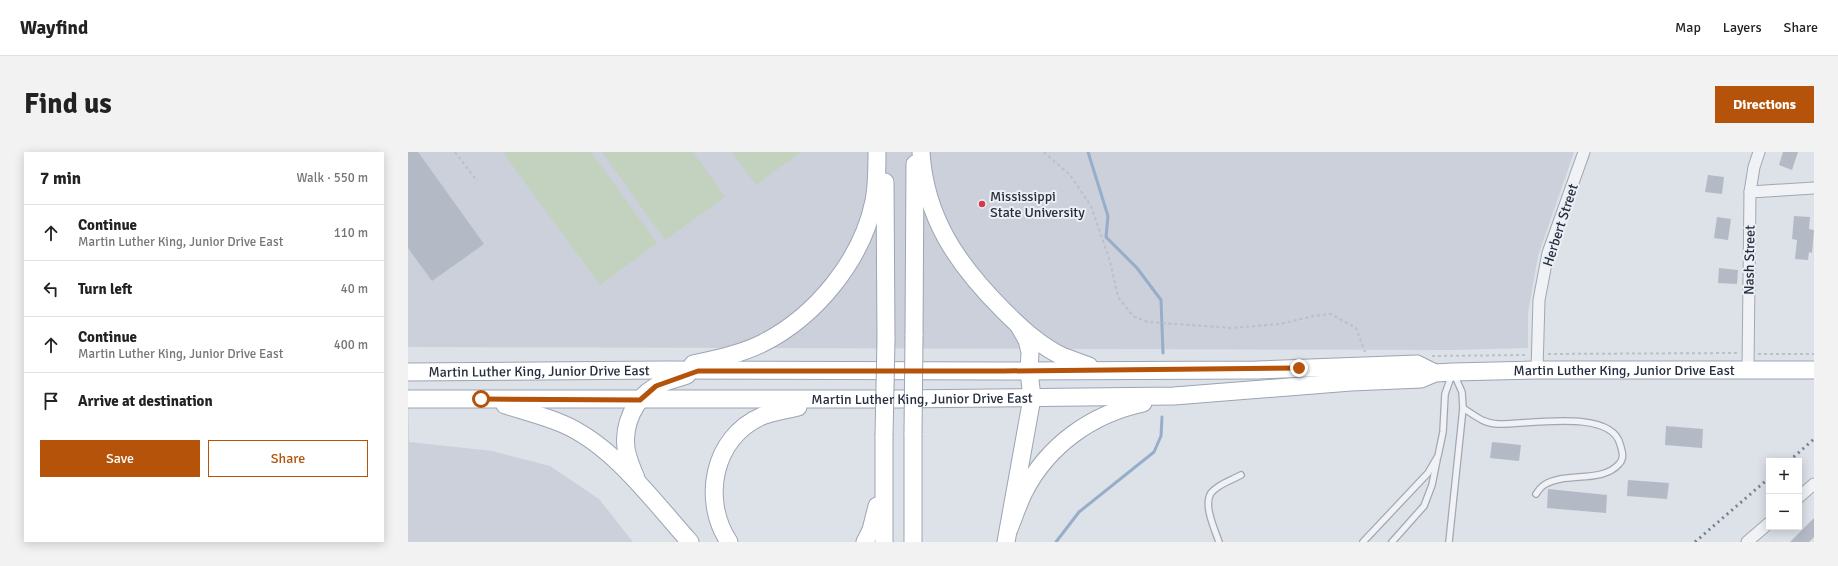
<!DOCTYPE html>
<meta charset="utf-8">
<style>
:root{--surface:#fff;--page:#f2f2f2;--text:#222;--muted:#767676;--line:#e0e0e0;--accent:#b45309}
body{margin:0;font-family:Signika,sans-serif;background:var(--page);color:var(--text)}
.controls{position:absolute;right:12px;bottom:12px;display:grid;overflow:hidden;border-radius:0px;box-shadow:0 2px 10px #0003}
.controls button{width:36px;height:36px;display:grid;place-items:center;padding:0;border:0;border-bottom:1px solid var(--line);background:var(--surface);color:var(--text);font:20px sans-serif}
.stop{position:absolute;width:12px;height:12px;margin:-9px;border:3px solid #b45309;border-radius:50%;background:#fff}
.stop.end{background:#b45309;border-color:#fff;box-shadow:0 1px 4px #0008}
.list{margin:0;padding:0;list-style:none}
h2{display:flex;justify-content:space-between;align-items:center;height:52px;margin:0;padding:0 16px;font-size:17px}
h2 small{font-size:13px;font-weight:400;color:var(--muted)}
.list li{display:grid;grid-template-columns:26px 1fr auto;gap:12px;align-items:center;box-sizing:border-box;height:56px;padding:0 16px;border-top:1px solid var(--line)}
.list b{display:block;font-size:15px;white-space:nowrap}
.list p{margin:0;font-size:13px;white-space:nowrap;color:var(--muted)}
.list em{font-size:13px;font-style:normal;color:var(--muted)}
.actions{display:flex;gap:8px;padding:12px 16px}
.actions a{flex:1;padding:9px 0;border:1px solid var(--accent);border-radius:0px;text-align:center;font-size:14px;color:var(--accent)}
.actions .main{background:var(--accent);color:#fff}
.icon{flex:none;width:22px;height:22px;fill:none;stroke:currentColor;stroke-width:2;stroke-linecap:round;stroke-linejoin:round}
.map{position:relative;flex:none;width:1406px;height:390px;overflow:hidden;border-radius:0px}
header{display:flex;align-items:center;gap:24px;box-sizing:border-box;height:56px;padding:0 20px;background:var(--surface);border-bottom:1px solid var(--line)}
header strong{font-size:19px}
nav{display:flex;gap:22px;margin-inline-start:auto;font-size:14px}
.intro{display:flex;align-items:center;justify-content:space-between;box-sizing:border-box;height:96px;padding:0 24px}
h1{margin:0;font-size:28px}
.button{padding:10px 18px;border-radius:0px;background:var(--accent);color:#fff;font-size:14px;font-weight:700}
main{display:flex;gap:24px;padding:0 24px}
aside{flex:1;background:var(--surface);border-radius:0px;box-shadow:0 2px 10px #0003}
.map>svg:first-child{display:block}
.built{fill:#cbd0da}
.pitch{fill:#c3d2be}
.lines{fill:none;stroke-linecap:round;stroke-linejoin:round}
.stream{stroke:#96aeca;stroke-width:3}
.building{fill:#b4bac5}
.service-casing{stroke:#a2a8b2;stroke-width:8}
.minor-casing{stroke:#a2a8b2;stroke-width:13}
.primary-casing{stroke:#9ca5b4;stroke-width:19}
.path{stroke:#bbbfc6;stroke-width:2;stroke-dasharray:3 3;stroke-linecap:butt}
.service{stroke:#f0f2f6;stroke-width:5.5}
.minor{stroke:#f0f2f6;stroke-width:11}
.primary{stroke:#fff;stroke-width:17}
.rail{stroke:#768092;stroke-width:3;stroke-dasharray:2 4;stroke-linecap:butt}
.primary-bridge-casing{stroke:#9ca5b4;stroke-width:19;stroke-linecap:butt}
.primary-bridge{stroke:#fff;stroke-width:17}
.route{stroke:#b45309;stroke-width:5}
.poi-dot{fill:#d43b4f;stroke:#ecf0f5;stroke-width:1.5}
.labels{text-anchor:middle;stroke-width:4;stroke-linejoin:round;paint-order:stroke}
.poi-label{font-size:14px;fill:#262f3f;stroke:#ecf0f5;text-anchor:start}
.street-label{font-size:14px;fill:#262f3f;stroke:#ecf0f5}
</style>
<header>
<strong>Wayfind</strong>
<nav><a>Map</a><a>Layers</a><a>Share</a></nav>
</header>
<div class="intro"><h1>Find us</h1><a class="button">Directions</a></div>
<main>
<aside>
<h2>7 min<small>Walk · 550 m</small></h2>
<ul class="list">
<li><svg class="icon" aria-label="ahead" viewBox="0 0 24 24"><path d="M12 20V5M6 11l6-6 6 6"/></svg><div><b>Continue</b><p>Martin Luther King, Junior Drive East</p></div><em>110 m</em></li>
<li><svg class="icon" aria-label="left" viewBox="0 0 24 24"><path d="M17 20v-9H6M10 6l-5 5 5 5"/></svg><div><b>Turn left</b></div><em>40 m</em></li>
<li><svg class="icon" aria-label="ahead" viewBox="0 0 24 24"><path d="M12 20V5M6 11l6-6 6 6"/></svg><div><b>Continue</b><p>Martin Luther King, Junior Drive East</p></div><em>400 m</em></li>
<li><svg class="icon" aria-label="arrive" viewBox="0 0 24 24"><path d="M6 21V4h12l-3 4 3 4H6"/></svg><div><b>Arrive at destination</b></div></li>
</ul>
<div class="actions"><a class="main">Save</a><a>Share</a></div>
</aside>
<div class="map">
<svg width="1406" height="390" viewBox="0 0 1406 390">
<rect width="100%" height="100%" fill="#dde1e8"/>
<g class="built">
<polygon points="0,0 1166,0 1130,104 1120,161 1120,196 1046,198 0,195"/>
<polygon points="0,223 1,290 84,299 142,314 191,347 225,390 0,390"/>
</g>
<g class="pitch">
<polygon points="98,0 183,0 249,91 192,133 96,2"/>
<polygon points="194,0 285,0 317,45 257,88"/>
<polygon points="324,0 393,0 348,33"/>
</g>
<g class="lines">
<g class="stream">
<polyline points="680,0 700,64 698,85 729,116 753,148 755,201"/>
<polyline points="648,390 671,360 746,300 753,284 754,265"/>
</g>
</g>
<g class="building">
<polygon points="0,0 10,0 76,92 24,129 0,96"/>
<polygon points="1375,0 1390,0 1384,18 1371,13"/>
<polygon points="1300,23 1316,25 1314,42 1297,40"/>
<polygon points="1386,64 1402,65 1401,77 1406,78 1404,101 1401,100 1400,108 1387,107 1389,88 1384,87"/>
<polygon points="1309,65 1323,67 1320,88 1306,86"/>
<polygon points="1311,116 1330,118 1329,132 1310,131"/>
<polygon points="1258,274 1295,277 1294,296 1257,293"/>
<polygon points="1084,290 1113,293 1111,309 1082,306"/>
<polygon points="1220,328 1261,331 1259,347 1219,344"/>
<polygon points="1140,337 1199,343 1198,361 1139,356"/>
<polygon points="1406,366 1406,385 1401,390 1382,390"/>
</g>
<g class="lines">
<g class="service-casing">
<g id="service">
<path d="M 1055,256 C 1066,263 1076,272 1090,272 C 1118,273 1203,256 1212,292 C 1214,299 1217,306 1211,312 C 1193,332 1158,319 1136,333 C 1133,335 1130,339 1128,342"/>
<path d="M 811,390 C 807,378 795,353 803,341 C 810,332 824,328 833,323"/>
<polyline points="955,390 1020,321 1030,304 1035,280 1037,242 1044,222"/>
<polyline points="984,390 1016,354 1024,333 1029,308"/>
<polyline points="1041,390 1055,256 1054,240 1046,222"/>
</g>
</g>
<g class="minor-casing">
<g id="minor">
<polyline points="1342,40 1406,36"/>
<polyline points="1129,218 1131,148 1140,101 1176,0"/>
<polyline points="1340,218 1342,40 1346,15 1351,0"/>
<polyline points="1391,345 1406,332"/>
<polyline points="1339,390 1361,371"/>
</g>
</g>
<g class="primary-casing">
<g id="primary">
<path d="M 513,0 C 517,66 550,113 595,158 C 612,175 633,195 656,205 C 664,208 673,211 681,214"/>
<polyline points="477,30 478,187"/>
<polyline points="506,184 507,12"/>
<path d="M 285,212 C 308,207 333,202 355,191 C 408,164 454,108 466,49 C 469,33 469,16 469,0"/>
<path id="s1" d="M 0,220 L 255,218 L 596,219 L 849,218 L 1009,212 L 1027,221"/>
<path id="s2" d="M 0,247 L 491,247 L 766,244 L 943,230 L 1013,227 L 1027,221 L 1045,220 L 1129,218 L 1406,218"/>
<path d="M 97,253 C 116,259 136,264 155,272 C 206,294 245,349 282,390"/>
<path d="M 228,326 C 224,317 220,307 218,297 C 215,273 226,247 247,235 C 256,229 268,227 279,223"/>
<path d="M 601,377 C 606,365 610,352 616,340 C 640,293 684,262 735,251"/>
<path d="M 321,390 C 293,348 305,285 354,264 C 366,259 378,258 390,255"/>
<polyline points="457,390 463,378 469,354"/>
<polyline points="476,390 476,284"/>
<polyline points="505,390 505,281"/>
<polyline points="598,390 624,246 621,219 622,200 619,188 611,174"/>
</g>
</g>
<g class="path">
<polyline points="47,0 69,29"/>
<polyline points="636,0 662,23 683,54 702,109 710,145 725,164 740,170 824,176 872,172 905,164 923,162 948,176 957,200"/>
<polyline points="1140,202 1331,201"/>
<polyline points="1350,202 1406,202"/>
<polyline points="1024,204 1119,203"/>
</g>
<use href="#service" class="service"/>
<use href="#minor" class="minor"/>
<use href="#primary" class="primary"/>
<g class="rail">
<polyline points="1381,309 1406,287"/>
<polyline points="1287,390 1361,326"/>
</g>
<g class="primary-bridge-casing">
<g id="primary-bridge">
<polyline points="505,281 506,184"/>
<polyline points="476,284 478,187"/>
</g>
</g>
<use href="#primary-bridge" class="primary-bridge"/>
</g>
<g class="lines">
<polyline class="route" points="73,247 232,248 248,234 290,219 596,219 891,216"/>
</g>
<circle class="poi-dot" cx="574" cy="52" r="4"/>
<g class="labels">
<g class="poi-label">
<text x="582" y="49">Mississippi<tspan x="582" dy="16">State University</tspan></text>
</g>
<g class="street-label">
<text transform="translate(1152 73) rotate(-72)" y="5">Herbert Street</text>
<text transform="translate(1341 108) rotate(-89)" y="5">Nash Street</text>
<text dy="5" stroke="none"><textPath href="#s2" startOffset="1218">Martin Luther King, Junior Drive East</textPath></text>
<text dy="5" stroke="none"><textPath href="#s1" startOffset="131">Martin Luther King, Junior Drive East</textPath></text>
<text dy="5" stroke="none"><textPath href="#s2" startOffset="514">Martin Luther King, Junior Drive East</textPath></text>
</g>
</g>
</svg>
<div class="controls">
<button>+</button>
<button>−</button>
</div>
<div class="stop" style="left:73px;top:247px"></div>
<div class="stop end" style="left:891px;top:216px"></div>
</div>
</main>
